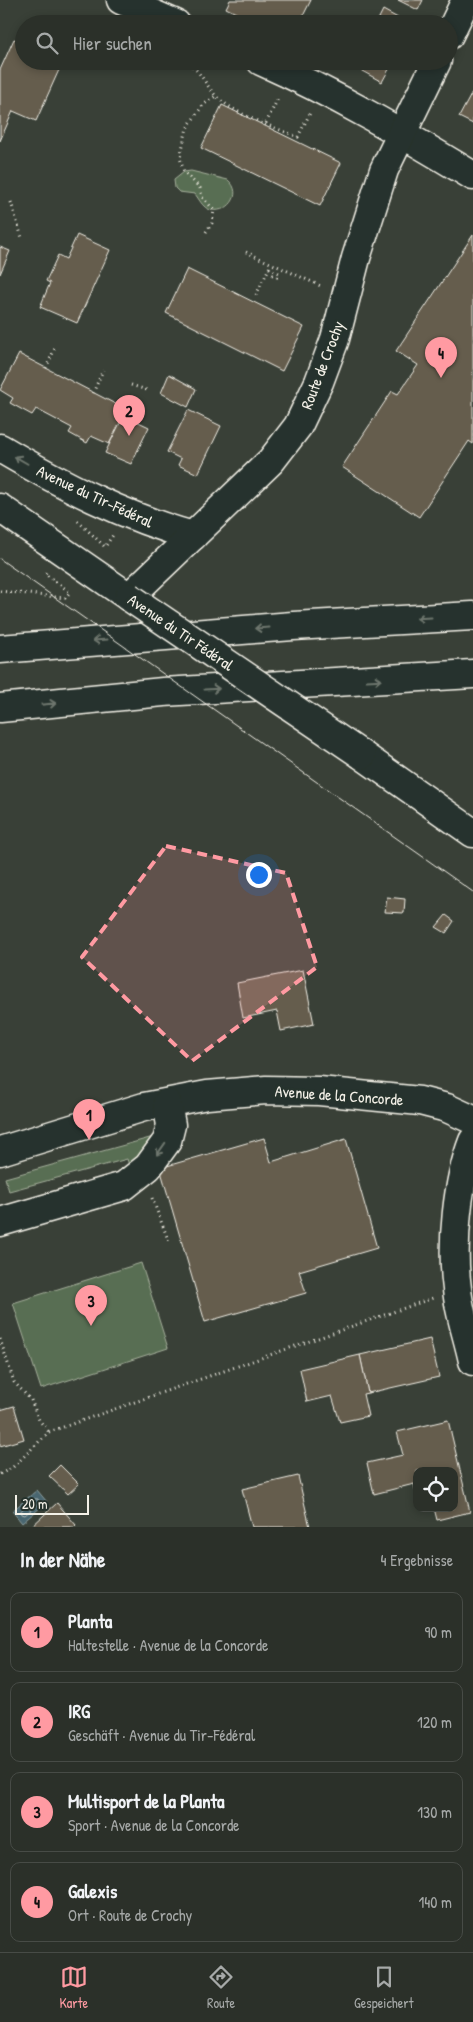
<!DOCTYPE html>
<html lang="de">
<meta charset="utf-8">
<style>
:root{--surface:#2b3029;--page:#373c35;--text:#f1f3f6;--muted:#a6a9a8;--line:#474b46;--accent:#ff9aa2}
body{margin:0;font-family:"Patrick Hand",sans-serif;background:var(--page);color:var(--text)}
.controls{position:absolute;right:15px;bottom:15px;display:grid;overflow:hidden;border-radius:10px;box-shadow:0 2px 8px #0003}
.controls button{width:45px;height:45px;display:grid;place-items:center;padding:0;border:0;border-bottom:1px solid var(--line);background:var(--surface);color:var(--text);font:25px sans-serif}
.scale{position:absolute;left:15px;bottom:12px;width:74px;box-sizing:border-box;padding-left:5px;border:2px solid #f4f1e8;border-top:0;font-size:14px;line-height:18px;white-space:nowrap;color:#f4f1e8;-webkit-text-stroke:4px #26332d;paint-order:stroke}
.you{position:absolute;left:258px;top:874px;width:18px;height:18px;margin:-12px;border:4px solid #fff;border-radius:50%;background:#1a73e8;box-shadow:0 0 0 8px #1a73e833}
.badge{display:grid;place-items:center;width:32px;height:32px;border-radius:50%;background:var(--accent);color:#111;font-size:16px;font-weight:700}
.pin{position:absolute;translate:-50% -41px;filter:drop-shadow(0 1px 2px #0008)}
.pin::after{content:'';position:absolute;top:26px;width:18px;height:15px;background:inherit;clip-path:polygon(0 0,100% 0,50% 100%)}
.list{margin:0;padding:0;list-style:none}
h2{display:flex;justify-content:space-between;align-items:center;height:65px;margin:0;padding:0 20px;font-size:21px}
h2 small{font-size:16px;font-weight:400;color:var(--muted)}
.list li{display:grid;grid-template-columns:32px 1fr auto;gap:15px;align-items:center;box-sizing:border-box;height:80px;margin:0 10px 10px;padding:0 10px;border:1px solid var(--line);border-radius:10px}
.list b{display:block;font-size:19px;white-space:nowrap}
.list p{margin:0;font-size:16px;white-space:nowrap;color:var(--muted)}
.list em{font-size:16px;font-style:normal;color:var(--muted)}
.icon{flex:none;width:28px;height:28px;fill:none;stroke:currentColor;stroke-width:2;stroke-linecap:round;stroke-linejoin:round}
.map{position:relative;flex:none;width:473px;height:1527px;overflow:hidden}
.search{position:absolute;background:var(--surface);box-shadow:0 2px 8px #0003;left:15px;right:15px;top:15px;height:55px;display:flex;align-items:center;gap:12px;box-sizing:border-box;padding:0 18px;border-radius:28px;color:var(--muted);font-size:19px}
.sheet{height:425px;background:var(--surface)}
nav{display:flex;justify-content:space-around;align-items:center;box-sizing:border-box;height:70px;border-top:1px solid var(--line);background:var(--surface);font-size:14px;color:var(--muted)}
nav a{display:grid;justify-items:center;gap:2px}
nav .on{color:var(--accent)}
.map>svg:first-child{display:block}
.green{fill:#596e52;stroke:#a6b09d}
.water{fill:#49666f;stroke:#8d9e9f}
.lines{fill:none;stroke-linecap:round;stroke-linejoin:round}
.shore{stroke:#b0b9b8;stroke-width:1}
.building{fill:#655d4e;stroke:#f4f1e8}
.minor-casing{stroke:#f4f1e8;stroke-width:31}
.major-casing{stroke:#f4f1e8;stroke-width:31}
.highway-casing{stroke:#f4f1e8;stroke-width:31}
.path{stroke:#f4f1e8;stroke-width:3;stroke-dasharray:1 4;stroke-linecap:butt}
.minor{stroke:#26332d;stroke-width:28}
.major{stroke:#26332d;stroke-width:28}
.highway{stroke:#26332d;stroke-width:28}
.tram{stroke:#f4f1e8;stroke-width:1}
.major-bridge-casing{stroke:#f4f1e8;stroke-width:31;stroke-linecap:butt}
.major-bridge{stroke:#26332d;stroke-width:28}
.oneway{stroke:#6e766e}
.marked{fill:#ff9aa2;fill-opacity:0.2;stroke:#ff9aa2;stroke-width:4;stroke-dasharray:10 6;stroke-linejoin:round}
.labels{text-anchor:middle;stroke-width:5;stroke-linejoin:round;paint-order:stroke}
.street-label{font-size:16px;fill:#f4f1e8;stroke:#26332d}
</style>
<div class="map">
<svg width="473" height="1527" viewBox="0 0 473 1527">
<rect width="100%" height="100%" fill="#394037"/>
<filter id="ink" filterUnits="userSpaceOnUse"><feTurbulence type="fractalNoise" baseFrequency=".02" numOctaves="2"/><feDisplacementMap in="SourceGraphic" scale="10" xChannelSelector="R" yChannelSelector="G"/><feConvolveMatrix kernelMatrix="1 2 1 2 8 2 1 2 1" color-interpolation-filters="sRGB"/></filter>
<g filter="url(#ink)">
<g class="green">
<path d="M 191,171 L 228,180 C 245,194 227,216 208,209 C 202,206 199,199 195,194 L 179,192 L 175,188 L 174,180 L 184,172 Z"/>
<polygon points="157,1136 159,1138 129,1165 127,1159 9,1191 5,1178"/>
<polygon points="141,1263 168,1348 41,1389 13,1303"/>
</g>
<polygon class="water" points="37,1490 47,1502 22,1523 12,1511"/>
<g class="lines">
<polygon class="shore" points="35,1499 38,1499 39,1503 25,1515 22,1514 21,1511"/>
</g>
<g class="building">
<polygon points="230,0 311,0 299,24 258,24 226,8"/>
<polygon points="398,0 423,0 418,10"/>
<polygon points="383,10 409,24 376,24"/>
<polygon points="14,39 24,43 24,61 63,61 36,121 13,111 0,141 0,70"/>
<polygon points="355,61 401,61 399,65 393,62 382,82 353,66"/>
<polygon points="473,91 473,124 459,117"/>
<polygon points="222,105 341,163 320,206 201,148"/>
<polygon points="77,235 110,250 77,323 40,307 50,283 46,281 58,255 66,259"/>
<polygon points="473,235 473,444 469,441 419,517 342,467 392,391 398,394 418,365 396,351"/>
<polygon points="0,247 10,251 0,274"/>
<polygon points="187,269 304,327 282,371 166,313"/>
<polygon points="19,354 127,410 109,444 91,436 87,443 69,433 72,428 36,409 32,415 10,403 13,398 0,390"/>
<polygon points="169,374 196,389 188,407 161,393"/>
<polygon points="188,410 221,426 198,474 178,465 181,459 167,452"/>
<polygon points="124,415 149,427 131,464 105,453"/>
<polygon points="387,897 405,899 404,913 385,912"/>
<polygon points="446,915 454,921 446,933 436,927"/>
<polygon points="303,970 314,1024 281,1031 277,1011 243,1018 237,983"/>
<polygon points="264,1138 271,1162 346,1139 377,1248 299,1271 306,1293 205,1322 160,1168"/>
<polygon points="430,1339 439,1377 368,1393 360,1355"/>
<polygon points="360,1355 368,1393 363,1394 368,1416 340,1422 332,1396 307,1402 300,1369"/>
<polygon points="14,1406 24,1439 0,1446 0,1410"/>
<polygon points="448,1420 470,1512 437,1520 434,1508 454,1508 454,1471 417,1471 417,1497 414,1484 374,1494 367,1463 403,1455 397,1432"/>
<polygon points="60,1465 79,1484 68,1494 49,1476"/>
<polygon points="298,1476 310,1527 252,1527 242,1489"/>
<polygon points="57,1503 76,1525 74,1527 31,1527"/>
</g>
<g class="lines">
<g class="minor-casing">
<g id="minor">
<polyline points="121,0 176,24"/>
<polyline points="449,35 466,0"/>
<path d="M 261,61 C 335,94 404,134 473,176"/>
<path d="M 0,448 C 61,484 124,517 193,536"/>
<polyline points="129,597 271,461 298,426 319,382 335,339 356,258 384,170 437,61"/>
<path d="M 473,1141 C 457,1182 451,1245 457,1289 C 459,1313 468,1337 473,1361"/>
<polyline points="0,1151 144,1107 207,1095 266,1090 319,1091 420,1101 447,1108 473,1120"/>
<polyline points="0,1222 124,1186 148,1167 167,1141 171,1125 167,1103"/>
</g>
</g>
<g class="major-casing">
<g id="major">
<polyline points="0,508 129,597"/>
<polyline points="362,755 473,833"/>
</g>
</g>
<g class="highway-casing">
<g id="highway">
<polyline points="0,649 293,626 473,616"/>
<polyline points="0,708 163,692 473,674"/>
</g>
</g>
<g class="path">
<path d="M 184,61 C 201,69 205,86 218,98 C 240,117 272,126 298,137 L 310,113"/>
<polyline points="266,123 279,96"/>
<polyline points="11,202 22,238"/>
<polyline points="206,232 212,223 214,210 202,197 200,188 184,172 180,158 187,128 203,105 216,96"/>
<polyline points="246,252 323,287"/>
<polyline points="269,268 279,273 277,277 271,274"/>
<polyline points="256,295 271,264"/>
<polyline points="46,368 56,346"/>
<polyline points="131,385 150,391"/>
<polyline points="93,393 103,370"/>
<polyline points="78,521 105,547 113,535"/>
<polyline points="0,591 65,598 70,592 45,574 47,571"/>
<polyline points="152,1198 169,1242"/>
<polyline points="0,1339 14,1382 31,1400 39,1420 49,1432"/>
<polyline points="0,1474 12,1468 49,1432 433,1298"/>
</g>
<use href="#minor" class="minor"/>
<use href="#major" class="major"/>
<use href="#highway" class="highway"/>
<polyline class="tram" points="0,559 473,892"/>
<g class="major-bridge-casing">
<polyline id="major-bridge" points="129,597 362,755"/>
</g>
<use href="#major-bridge" class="major-bridge"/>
</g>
<defs><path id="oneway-shaft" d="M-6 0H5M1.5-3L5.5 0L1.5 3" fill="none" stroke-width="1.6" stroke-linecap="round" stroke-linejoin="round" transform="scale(1.25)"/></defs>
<g class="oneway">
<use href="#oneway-shaft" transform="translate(21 460) rotate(-150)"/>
<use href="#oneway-shaft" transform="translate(424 618) rotate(177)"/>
<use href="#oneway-shaft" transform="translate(262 628) rotate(176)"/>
<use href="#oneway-shaft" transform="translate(100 640) rotate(176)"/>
<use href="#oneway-shaft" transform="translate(374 680) rotate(-3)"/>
<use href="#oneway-shaft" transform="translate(212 689) rotate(-3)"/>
<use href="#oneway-shaft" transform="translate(49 704) rotate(-6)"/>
<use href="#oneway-shaft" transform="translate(161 1149) rotate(125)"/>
</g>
</g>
<path class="marked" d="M 166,846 L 286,873 L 317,967 L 192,1061 L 82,957 Z"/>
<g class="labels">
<g class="street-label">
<text transform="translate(322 365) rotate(-69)" y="6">Route de Crochy</text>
<text transform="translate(95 496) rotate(25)" y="6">Avenue du Tir-Fédéral</text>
<text transform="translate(181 632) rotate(34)" y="6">Avenue du Tir Fédéral</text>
<text transform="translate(339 1095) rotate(4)" y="6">Avenue de la Concorde</text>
</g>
</g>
</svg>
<div class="controls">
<button><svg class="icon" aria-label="locate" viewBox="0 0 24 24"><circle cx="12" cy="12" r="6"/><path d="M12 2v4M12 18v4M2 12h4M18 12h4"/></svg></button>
</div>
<div class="scale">20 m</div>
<div class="you"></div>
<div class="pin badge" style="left:89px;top:1140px">1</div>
<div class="pin badge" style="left:129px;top:436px">2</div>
<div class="pin badge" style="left:91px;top:1326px">3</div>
<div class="pin badge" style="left:441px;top:378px">4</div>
<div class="search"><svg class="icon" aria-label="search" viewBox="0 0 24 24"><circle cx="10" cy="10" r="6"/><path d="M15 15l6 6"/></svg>Hier suchen</div>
</div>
<section class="sheet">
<h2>In der Nähe<small>4 Ergebnisse</small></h2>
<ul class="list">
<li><span class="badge">1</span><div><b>Planta</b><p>Haltestelle · Avenue de la Concorde</p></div><em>90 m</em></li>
<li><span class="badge">2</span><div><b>IRG</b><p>Geschäft · Avenue du Tir-Fédéral</p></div><em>120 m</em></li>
<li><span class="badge">3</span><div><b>Multisport de la Planta</b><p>Sport · Avenue de la Concorde</p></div><em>130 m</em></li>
<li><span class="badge">4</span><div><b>Galexis</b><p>Ort · Route de Crochy</p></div><em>140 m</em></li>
</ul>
</section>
<nav>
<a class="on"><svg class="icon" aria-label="map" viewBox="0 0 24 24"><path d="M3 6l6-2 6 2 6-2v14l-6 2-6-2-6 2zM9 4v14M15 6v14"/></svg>Karte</a>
<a><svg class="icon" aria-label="directions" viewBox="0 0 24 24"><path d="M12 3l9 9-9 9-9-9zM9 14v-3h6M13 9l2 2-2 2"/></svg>Route</a>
<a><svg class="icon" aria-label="saved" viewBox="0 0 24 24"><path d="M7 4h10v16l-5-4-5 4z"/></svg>Gespeichert</a>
</nav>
